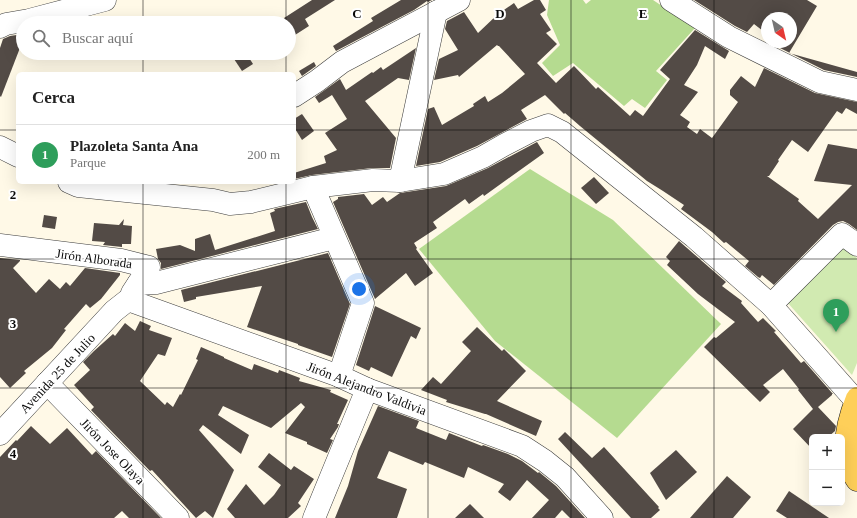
<!DOCTYPE html>
<html lang="es">
<meta charset="utf-8">
<style>
:root{--surface:#fff;--page:#f2f2f2;--text:#222;--muted:#767676;--line:#e0e0e0;--accent:#b45309}
body{margin:0;font-family:"Times New Roman",serif;background:var(--page);color:var(--text)}
.controls{position:absolute;right:12px;bottom:12px;display:grid;overflow:hidden;border-radius:6px;box-shadow:0 4px 16px #0002}
.controls button{width:36px;height:36px;display:grid;place-items:center;padding:0;border:0;border-bottom:1px solid var(--line);background:var(--surface);color:var(--text);font:20px sans-serif}
.compass{position:absolute;left:761px;top:12px;width:36px;height:36px;border-radius:50%;background:var(--surface);box-shadow:0 4px 16px #0002;rotate:146deg}
.you{position:absolute;left:359px;top:289px;width:14px;height:14px;margin:-10px;border:3px solid #fff;border-radius:50%;background:#1a73e8;box-shadow:0 0 0 6px #1a73e833}
.badge{display:grid;place-items:center;width:26px;height:26px;border-radius:50%;background:var(--accent);color:#fff;font-size:13px;font-weight:700}
.pin{position:absolute;translate:-50% -33px;filter:drop-shadow(0 1px 2px #0008)}
.pin::after{content:'';position:absolute;top:21px;width:14px;height:12px;background:inherit;clip-path:polygon(0 0,100% 0,50% 100%)}
.list{margin:0;padding:0;list-style:none}
h2{display:flex;justify-content:space-between;align-items:center;height:52px;margin:0;padding:0 16px;font-size:17px}
h2 small{font-size:13px;font-weight:400;color:var(--muted)}
.list li{display:grid;grid-template-columns:26px 1fr auto;gap:12px;align-items:center;box-sizing:border-box;height:60px;padding:0 16px;border-top:1px solid var(--line)}
.list b{display:block;font-size:15px;white-space:nowrap}
.list p{margin:0;font-size:13px;white-space:nowrap;color:var(--muted)}
.list em{font-size:13px;font-style:normal;color:var(--muted)}
.icon{flex:none;width:22px;height:22px;fill:none;stroke:currentColor;stroke-width:2;stroke-linecap:round;stroke-linejoin:round}
.map{position:relative;flex:none;width:857px;height:518px;overflow:hidden}
.search{position:absolute;background:var(--surface);box-shadow:0 4px 16px #0002;left:16px;top:16px;width:280px;height:44px;display:flex;align-items:center;gap:10px;box-sizing:border-box;padding:0 14px;border-radius:22px;color:var(--muted);font-size:15px}
.panel{position:absolute;background:var(--surface);box-shadow:0 4px 16px #0002;left:16px;top:72px;width:280px;height:112px;border-radius:6px}
.map>svg:first-child{display:block}
.green{fill:#d1eab1}
.forest{fill:#b5db90}
.building{fill:#534b46}
.lines{fill:none;stroke-linecap:round;stroke-linejoin:round}
.minor-casing{stroke:#3d3d3d;stroke-width:23}
.major-casing{stroke:#1b1b1b;stroke-width:23}
.minor{stroke:#fff;stroke-width:22}
.major{stroke:#fecf59;stroke-width:22}
.grid{fill:none;stroke:#0a0a0a;stroke-width:1;stroke-opacity:0.55}
.labels{text-anchor:middle;stroke-width:4;stroke-linejoin:round;paint-order:stroke}
.street-label{font-size:13px;fill:#0a0a0a;stroke:#fff}
.grid-label{font-size:13px;text-anchor:middle;font-weight:bold;fill:#0a0a0a;stroke:#fff;stroke-width:4;stroke-linejoin:round;paint-order:stroke}
</style>
<div class="map">
<svg width="857" height="518" viewBox="0 0 857 518">
<rect width="100%" height="100%" fill="#fff9e7"/>
<polygon class="green" points="842,245 857,258 857,363 852,375 787,302"/>
<g class="forest">
<polygon points="549,0 583,0 586,4 591,0 653,0 695,28 656,71 667,80 645,108 632,99 624,106 573,63 553,76 542,63 560,45 547,15"/>
<polygon points="530,169 613,220 721,324 617,438 495,341 419,249"/>
</g>
<g class="building">
<polygon points="312,0 335,0 305,19 309,26 295,35 289,26 289,23 287,23 284,18"/>
<polygon points="401,0 432,0 428,2 427,1 414,10 336,51 333,46 373,21 371,18"/>
<polygon points="534,0 540,0 546,10 540,14 551,30 546,33 557,44 537,63 556,83 574,66 596,89 598,87 630,116 635,110 643,116 670,79 660,70 695,30 729,51 725,59 705,46 697,65 684,85 698,92 680,115 690,122 687,127 697,134 700,129 712,138 738,102 730,95 730,90 741,76 755,87 764,68 815,93 857,102 857,114 846,108 842,114 837,111 808,152 792,140 778,160 779,161 769,176 767,176 799,199 798,201 818,219 852,185 814,181 828,144 857,149 857,230 849,224 843,221 838,222 833,225 774,285 762,275 760,278 758,277 745,266 749,261 726,242 724,243 712,232 681,209 684,205 663,191 647,181 580,126 565,113 564,114 545,95 521,110 527,119 477,146 440,162 416,166 428,109 434,107 442,125 474,106 473,104 485,96 488,102 502,93 525,74 499,46 498,46 497,45 459,77 458,75 434,80 439,59 458,50 445,29 447,21 464,12 478,33 498,14 514,3 518,9"/>
<polygon points="694,0 807,0 817,6 789,53 857,72 857,77 824,70 776,46 778,42 791,42 791,18 767,18 767,34 754,24 747,32 735,26"/>
<polygon points="23,34 23,40 1,97 0,96 0,48 3,39 10,36"/>
<polygon points="416,48 409,80 398,78 365,101 396,138 390,168 372,168 312,175 294,179 294,173 326,163 324,156 337,150 325,133 347,119 332,95 319,103 315,97 340,79 346,90 372,72 373,73 381,67 383,70"/>
<polygon points="230,53 246,53 253,64 242,71"/>
<polygon points="314,62 316,66 302,76 299,71"/>
<polygon points="302,114 314,131 302,140 294,127 294,119"/>
<polygon points="537,142 544,153 484,196 483,194 469,204 465,199 433,222 437,228 414,243 417,248 416,249 433,273 415,286 406,273 375,299 333,202 338,199 338,197 364,194 372,205 383,197 387,202 400,193 446,186 488,168"/>
<polygon points="594,177 609,193 596,204 581,188"/>
<polygon points="306,202 312,217 318,229 161,269 161,263 158,259 156,249 180,245 195,251 195,239 210,234 215,250 275,231 270,213 275,211 274,209"/>
<polygon points="44,215 57,217 55,229 42,227"/>
<polygon points="124,219 123,225 132,226 131,244 122,244 122,247 103,245 105,242 92,241 94,223 119,225"/>
<polygon points="679,241 726,282 722,286 742,301 741,303 758,322 763,318 776,331 774,332 801,363 804,361 833,394 832,394 832,395 818,407 836,426 835,431 828,437 812,437 812,449 793,429 813,409 798,390 799,389 783,369 763,385 770,392 760,402 704,347 714,337 716,338 735,322 698,294 667,265 670,261 666,257"/>
<polygon points="328,253 350,304 332,357 298,345 298,344 247,327 262,286 196,297 196,299 184,302 181,290"/>
<polygon points="0,258 20,260 20,261 13,268 36,293 49,279 60,289 66,282 70,286 85,268 120,273 120,275 101,299 90,308 86,304 64,329 66,330 52,348 24,371 26,373 10,388 0,377"/>
<polygon points="375,306 421,328 416,339 411,336 392,377 371,367 369,371 356,365"/>
<polygon points="140,321 151,326 149,330 172,338 165,356 158,354 140,381 165,405 167,402 173,407 180,394 181,395 198,360 196,359 201,347 224,357 224,358 252,370 254,364 278,373 279,370 300,378 299,381 331,390 330,392 348,400 337,424 339,424 338,427 330,439 333,440 327,453 307,444 307,442 285,433 305,407 301,403 271,428 223,406 218,415 249,435 241,454 203,425 199,430 234,470 213,518 205,511 196,518 152,470 150,471 91,410 94,407 74,385 90,370 83,362 94,351 113,334 115,336 125,323 135,331"/>
<polygon points="477,327 502,351 504,349 526,371 497,401 542,421 536,436 486,414 485,414 446,402 447,400 421,390 433,377 441,384 471,351 462,342"/>
<polygon points="378,406 419,421 416,428 446,440 449,433 482,446 483,445 508,454 522,461 538,473 539,472 556,486 585,518 570,518 562,510 555,518 532,518 549,500 527,480 510,501 498,492 504,484 468,467 464,478 425,462 423,465 389,451 377,478 407,489 397,518 335,518 348,486 358,451"/>
<polygon points="31,426 50,444 67,428 92,455 96,451 161,518 129,518 122,511 114,518 0,518 0,457 16,440 17,441"/>
<polygon points="565,432 592,458 604,447 659,507 658,508 660,510 651,518 631,518 558,439"/>
<polygon points="676,450 697,472 666,500 650,473"/>
<polygon points="269,453 291,470 294,466 314,479 298,503 301,506 288,518 235,518 227,509 246,484 264,505 274,495 281,485 258,467"/>
<polygon points="727,476 751,497 733,518 690,518"/>
<polygon points="789,491 829,518 787,518 776,511"/>
<polygon points="470,504 484,518 455,518"/>
</g>
<g class="lines">
<g class="minor-casing">
<g id="minor">
<polyline points="671,0 729,37 820,82 857,90"/>
<polyline points="0,27 6,24 29,20 105,0"/>
<polyline points="294,96 317,81 342,62 459,0"/>
<polyline points="0,147 18,156"/>
<polyline points="400,181 444,174 483,157 504,145 531,131 548,125 562,132 694,237 771,305 842,234 857,245"/>
<polyline points="69,182 78,186 213,200 230,204 251,202 313,187 373,180 400,181 436,12"/>
<polyline points="313,187 363,303 339,376"/>
<polyline points="0,245 121,260 149,267 132,293"/>
<polyline points="138,284 156,283 334,238"/>
<polyline points="771,305 856,401"/>
<polyline points="47,383 178,518"/>
<polyline points="0,434 114,311 128,300 339,376 367,389 522,446 545,461 565,477 602,518"/>
<polyline points="314,518 367,389"/>
</g>
</g>
<g class="major-casing">
<path id="major" d="M 857,398 C 849,418 842,445 849,466 C 851,471 854,475 857,480"/>
</g>
<use href="#minor" class="minor"/>
<use href="#major" class="major"/>
</g>
<path class="grid" d="M 143,0 L 143,23M 286,0 L 286,23M 428,0 L 428,518M 571,0 L 571,518M 714,0 L 714,518M 143,53 L 143,74M 286,53 L 286,74M 0,130 L 18,130M 294,130 L 857,130M 143,182 L 143,518M 286,182 L 286,518M 0,259 L 857,259M 0,388 L 857,388"/>
<g class="labels">
<g class="street-label">
<text transform="translate(94 258) rotate(8)" y="5">Jirón Alborada</text>
<text transform="translate(57 373) rotate(-47)" y="5">Avenida 25 de Julio</text>
<text transform="translate(367 388) rotate(21)" y="5">Jirón Alejandro Valdivia</text>
<text transform="translate(113 451) rotate(46)" y="5">Jirón Jose Olaya</text>
</g>
</g>
<g class="grid-label">
<text x="357" y="18">C</text>
<text x="500" y="18">D</text>
<text x="643" y="18">E</text>
<text x="13" y="199">2</text>
<text x="13" y="328">3</text>
<text x="13" y="458">4</text>
</g>
</svg>
<div class="controls">
<button>+</button>
<button>−</button>
</div>
<svg class="compass" viewBox="-18 -18 36 36"><path d="M0-13l5 13h-10z" fill="#e53935"/><path d="M0 13l5-13h-10z" fill="#767676"/></svg>
<div class="you"></div>
<div class="pin badge" style="left:836px;top:332px;background:#2e9e5b">1</div>
<div class="search"><svg class="icon" aria-label="search" viewBox="0 0 24 24"><circle cx="10" cy="10" r="6"/><path d="M15 15l6 6"/></svg>Buscar aquí</div>
<section class="panel">
<h2>Cerca<small></small></h2>
<ul class="list">
<li><span class="badge" style="background:#2e9e5b">1</span><div><b>Plazoleta Santa Ana</b><p>Parque</p></div><em>200 m</em></li>
</ul>
</section>
</div>
